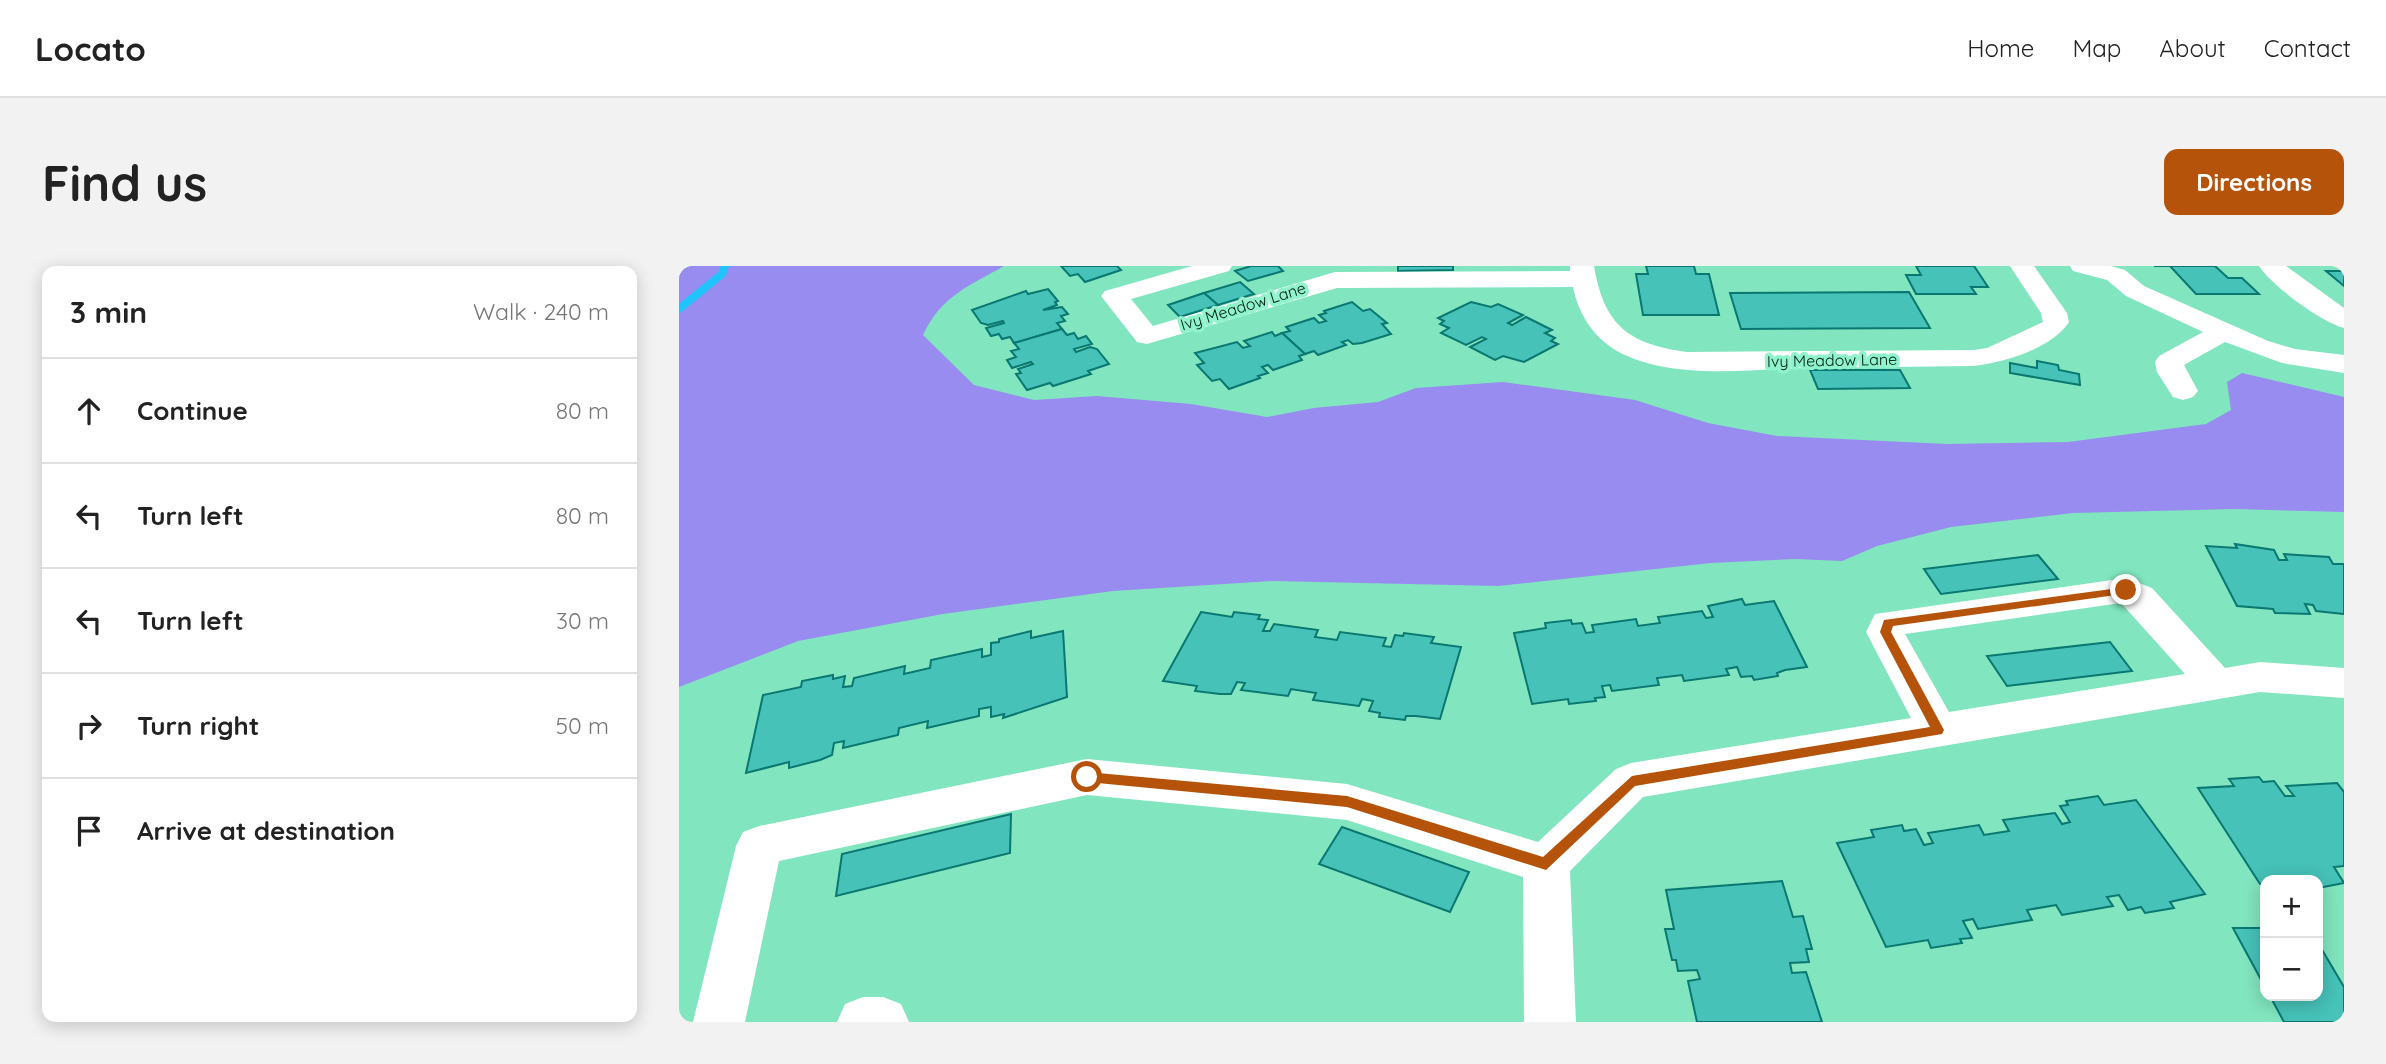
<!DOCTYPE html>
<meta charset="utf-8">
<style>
:root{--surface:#fff;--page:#f2f2f2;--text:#222;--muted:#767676;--line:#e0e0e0;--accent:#b45309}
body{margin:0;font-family:Quicksand,sans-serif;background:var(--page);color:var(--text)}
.controls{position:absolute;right:21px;bottom:21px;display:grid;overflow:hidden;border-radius:14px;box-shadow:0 4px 18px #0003}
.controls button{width:63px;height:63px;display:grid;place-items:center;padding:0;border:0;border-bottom:2px solid var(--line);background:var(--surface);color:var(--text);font:35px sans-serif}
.stop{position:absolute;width:21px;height:21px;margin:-16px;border:5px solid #b45309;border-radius:50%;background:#fff}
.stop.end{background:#b45309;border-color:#fff;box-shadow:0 2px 7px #0008}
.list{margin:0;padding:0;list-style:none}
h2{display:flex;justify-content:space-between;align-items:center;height:91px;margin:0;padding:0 28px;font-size:30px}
h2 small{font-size:23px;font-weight:400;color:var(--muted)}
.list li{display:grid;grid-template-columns:46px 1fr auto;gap:21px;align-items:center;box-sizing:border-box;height:105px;padding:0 28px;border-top:2px solid var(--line)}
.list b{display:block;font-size:26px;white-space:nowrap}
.list em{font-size:23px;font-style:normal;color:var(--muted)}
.icon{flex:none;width:38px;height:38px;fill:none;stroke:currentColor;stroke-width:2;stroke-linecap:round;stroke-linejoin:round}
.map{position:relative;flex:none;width:1665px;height:756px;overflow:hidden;border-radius:14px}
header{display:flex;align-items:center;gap:42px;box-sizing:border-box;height:98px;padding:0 35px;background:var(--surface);border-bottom:2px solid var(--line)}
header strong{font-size:33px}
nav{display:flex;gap:38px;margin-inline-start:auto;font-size:24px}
.intro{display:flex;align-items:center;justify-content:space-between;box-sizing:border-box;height:168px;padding:0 42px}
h1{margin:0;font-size:49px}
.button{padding:18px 32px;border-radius:14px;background:var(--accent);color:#fff;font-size:24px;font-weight:700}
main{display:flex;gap:42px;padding:0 42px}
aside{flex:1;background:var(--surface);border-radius:14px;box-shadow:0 4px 18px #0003}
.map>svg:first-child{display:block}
.forest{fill:#988cf0}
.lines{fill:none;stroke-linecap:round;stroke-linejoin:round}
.stream{stroke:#21c4fa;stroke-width:8}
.building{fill:#46c2b8;stroke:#0a7770;stroke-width:2}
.minor{fill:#fff;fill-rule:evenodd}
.route{fill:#b45309}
.labels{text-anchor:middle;stroke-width:7;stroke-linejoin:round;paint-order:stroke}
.far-street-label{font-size:16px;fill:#001c12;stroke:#8ff3cc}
</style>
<header>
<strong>Locato</strong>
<nav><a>Home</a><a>Map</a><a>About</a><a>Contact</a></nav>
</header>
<div class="intro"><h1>Find us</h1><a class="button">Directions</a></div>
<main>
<aside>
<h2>3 min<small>Walk · 240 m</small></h2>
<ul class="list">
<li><svg class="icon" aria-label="ahead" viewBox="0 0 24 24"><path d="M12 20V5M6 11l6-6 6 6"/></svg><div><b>Continue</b></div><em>80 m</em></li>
<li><svg class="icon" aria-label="left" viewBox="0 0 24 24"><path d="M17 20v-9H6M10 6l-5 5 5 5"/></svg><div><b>Turn left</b></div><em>80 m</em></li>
<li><svg class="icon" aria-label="left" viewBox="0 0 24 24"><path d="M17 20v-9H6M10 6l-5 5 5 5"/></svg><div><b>Turn left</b></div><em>30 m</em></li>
<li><svg class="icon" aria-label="right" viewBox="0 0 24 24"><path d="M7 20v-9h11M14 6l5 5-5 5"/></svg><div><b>Turn right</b></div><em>50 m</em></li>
<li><svg class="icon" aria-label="arrive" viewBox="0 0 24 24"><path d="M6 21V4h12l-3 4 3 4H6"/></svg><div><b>Arrive at destination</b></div></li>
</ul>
</aside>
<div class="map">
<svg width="1665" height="756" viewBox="0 0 1665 756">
<rect width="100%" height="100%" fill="#81e5bf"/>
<path class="forest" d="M 0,0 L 325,0 C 290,20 262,30 244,69 L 295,119 L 355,134 L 418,130 L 512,138 L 588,151 L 635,142 L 699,136 L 737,122 L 824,116 L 956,134 L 1029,157 L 1098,170 L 1269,178 L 1389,176 L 1527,158 L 1552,144 L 1548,116 L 1563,107 L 1665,131 L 1665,246 L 1555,243 L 1394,247 L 1272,261 L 1198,280 L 1163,295 L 1116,293 L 1032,297 L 819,320 L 594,315 L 434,325 L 264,348 L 119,375 L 0,421 Z"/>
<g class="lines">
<polyline class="stream" points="0,43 43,8 46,0"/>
</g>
<g class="building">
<polygon points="382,0 438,0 442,4 406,16 399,8 391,10"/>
<polygon points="572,0 599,0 604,5 569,15 556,5"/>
<polygon points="719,0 774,0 774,4 719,5"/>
<polygon points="967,0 1015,0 1017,8 1030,8 1040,49 964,49 957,8 969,8"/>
<polygon points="1237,0 1295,0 1309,21 1292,21 1297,28 1237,28 1227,9 1242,9"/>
<polygon points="1475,0 1536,0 1549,12 1563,12 1580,28 1517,28 1491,0"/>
<polygon points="1647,5 1665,5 1665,20"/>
<polygon points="561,16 575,28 539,39 525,27"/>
<polygon points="369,23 379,35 376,36 378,39 364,44 383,41 389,48 382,50 386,55 378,57 383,63 335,77 331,71 323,73 320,68 312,70 307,62 325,57 324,55 309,59 302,57 293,44 347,25 349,28"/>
<polygon points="1230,26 1251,62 1062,63 1051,27"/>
<polygon points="525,27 539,39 501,51 489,39"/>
<polygon points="673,36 684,45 691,43 708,57 703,58 712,68 683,77 674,78 669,74 663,76 667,79 639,89 635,85 626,88 603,67 611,65 607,61 635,52 640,57 647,55 640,49 647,47 645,45"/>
<polygon points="792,36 812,41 819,38 844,49 829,57 833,59 847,51 873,64 866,67 876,72 872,75 879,78 845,96 824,90 816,94 791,81 807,73 803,71 787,79 762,67 770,62 761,58 765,55 759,52"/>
<polygon points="383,63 388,69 395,67 399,73 407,70 413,78 395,83 397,86 411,81 418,83 430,98 409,105 412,108 374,120 371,117 348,124 337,108 342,107 339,103 354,98 352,96 333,102 328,94 337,91 332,85 340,83 335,77"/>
<polygon points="593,66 596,70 603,67 626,88 620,90 623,94 594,104 589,99 583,101 589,107 579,110 581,112 550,123 541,113 533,115 518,99 525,97 516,87 558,76 564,82 571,80 565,75"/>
<polygon points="1358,95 1379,99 1380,104 1400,108 1401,119 1331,107 1331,97 1358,102"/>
<polygon points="1131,104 1221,104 1231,122 1139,123"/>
<polygon points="1556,278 1595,284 1600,294 1608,294 1605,288 1650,291 1654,298 1665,298 1665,348 1637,345 1634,339 1626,338 1631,348 1596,347 1594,343 1558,340 1527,280 1558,282"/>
<polygon points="1359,289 1379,313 1262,328 1245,303"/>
<polygon points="1063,333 1066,339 1095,335 1128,401 1106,404 1098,407 1099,410 1075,414 1073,410 1062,411 1058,401 1047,403 1050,409 1005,415 1003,409 978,412 980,419 933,425 931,419 923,420 926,431 916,432 917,435 890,438 889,433 853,438 835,367 867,362 866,357 892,354 893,358 903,357 907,367 915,366 913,359 957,353 959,360 981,357 979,351 1023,345 1027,352 1034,351 1029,340"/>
<polygon points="522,346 553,351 555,346 581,349 579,353 589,354 584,365 591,365 595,358 639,364 636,371 658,374 661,366 707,372 704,380 712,381 716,369 724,370 725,367 755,371 752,377 782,381 761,453 737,450 727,450 726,454 700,451 701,447 690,445 694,435 683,433 680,440 634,434 637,427 612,423 609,430 562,424 566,417 558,416 552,428 541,428 516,425 518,420 484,415"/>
<polygon points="352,365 352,372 384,365 388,431 324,452 325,448 312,451 312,441 300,443 300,450 248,462 249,455 220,462 219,469 164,482 165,475 155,477 153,489 141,494 110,502 110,496 67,507 84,429 122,421 123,415 154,409 154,413 166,410 164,421 173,420 175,412 226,400 225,408 251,402 252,394 303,383 303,391 312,389 312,377 320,376 320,373"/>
<polygon points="1431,376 1453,405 1328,420 1308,390"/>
<polygon points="1580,511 1584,516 1595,515 1606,530 1615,530 1607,520 1658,517 1665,526 1665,600 1655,601 1665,617 1639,622 1639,614 1586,614 1586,618 1581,618 1519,522 1555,520 1550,513"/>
<polygon points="1419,530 1425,539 1457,534 1526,628 1491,636 1495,642 1466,647 1462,641 1449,644 1440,629 1428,631 1434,640 1383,649 1377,639 1348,644 1353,654 1299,663 1294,653 1284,655 1293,672 1281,673 1283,677 1252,682 1249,674 1207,681 1158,577 1195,571 1192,564 1223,559 1225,565 1237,563 1245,579 1254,577 1249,567 1300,559 1305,569 1330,565 1324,554 1376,547 1383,558 1391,556 1381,540 1389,539 1387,535"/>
<polygon points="332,548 331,587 157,630 163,588"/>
<polygon points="663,561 790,606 771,646 640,598"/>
<polygon points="1103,615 1114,651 1124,650 1133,683 1127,683 1130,696 1111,697 1113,707 1127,706 1143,756 1018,756 1009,715 1021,713 1018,704 999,705 997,694 993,694 986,663 995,663 987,624"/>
<polygon points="1554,662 1586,662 1586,721"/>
<polygon points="1639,677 1665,721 1665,756 1605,756 1591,730 1639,730"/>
</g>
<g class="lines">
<g class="minor">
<path d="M 513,0 L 553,0 L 550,5 L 452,33 L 474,60 L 656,6 L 891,5 L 891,0 L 915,0 C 925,59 949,78 1008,86 L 1295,84 L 1308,82 L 1364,56 L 1362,47 L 1331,0 L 1355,0 L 1388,47 L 1390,56 C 1372,83 1326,96 1295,100 C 1240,101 1184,101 1129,102 C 1068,103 993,115 938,85 C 914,71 899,47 894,21 L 658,22 L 468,78 L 458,76 L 422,30 L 426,25 Z"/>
<polygon points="1391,0 1432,0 1446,4 1465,20 1589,75 1616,83 1665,89 1665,107 1603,97 1546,76 1505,99 1519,125 1514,131 1504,134 1494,131 1478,106 1476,96 1480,90 1524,66 1447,30 1428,14 1394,5"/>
<path d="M 1580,0 L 1607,0 L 1665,42 L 1665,62 C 1642,56 1593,20 1580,0 Z"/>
<path d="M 1447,312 L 1473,322 L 1546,402 L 1581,396 L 1665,402 L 1665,432 L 1581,426 L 964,531 L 891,605 L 897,756 L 845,756 L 844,611 L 668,554 L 408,529 L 100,595 L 66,756 L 14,756 L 57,580 L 64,566 L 80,560 L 408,493 L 668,518 L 859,576 L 937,503 L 952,497 L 1232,452 L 1187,366 L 1196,348 ZM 1442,337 L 1506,408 L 1270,446 L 1226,368 Z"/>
<polygon points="184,731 204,731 222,738 230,756 158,756 166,738"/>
</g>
</g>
<polygon class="route" points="1447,321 1453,324 1451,327 1214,360 1212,366 1265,464 1263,468 956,520 867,604 668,541 408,516 402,511 408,506 668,530 864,591 953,510 1251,461 1201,366 1205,354"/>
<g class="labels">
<g class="far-street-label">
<text transform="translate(564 40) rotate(-17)" y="6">Ivy Meadow Lane</text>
<text transform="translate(1153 94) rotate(-1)" y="6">Ivy Meadow Lane</text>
</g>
</g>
</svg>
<div class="controls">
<button>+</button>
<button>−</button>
</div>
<div class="stop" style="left:408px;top:511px"></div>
<div class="stop end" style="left:1447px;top:324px"></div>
</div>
</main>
